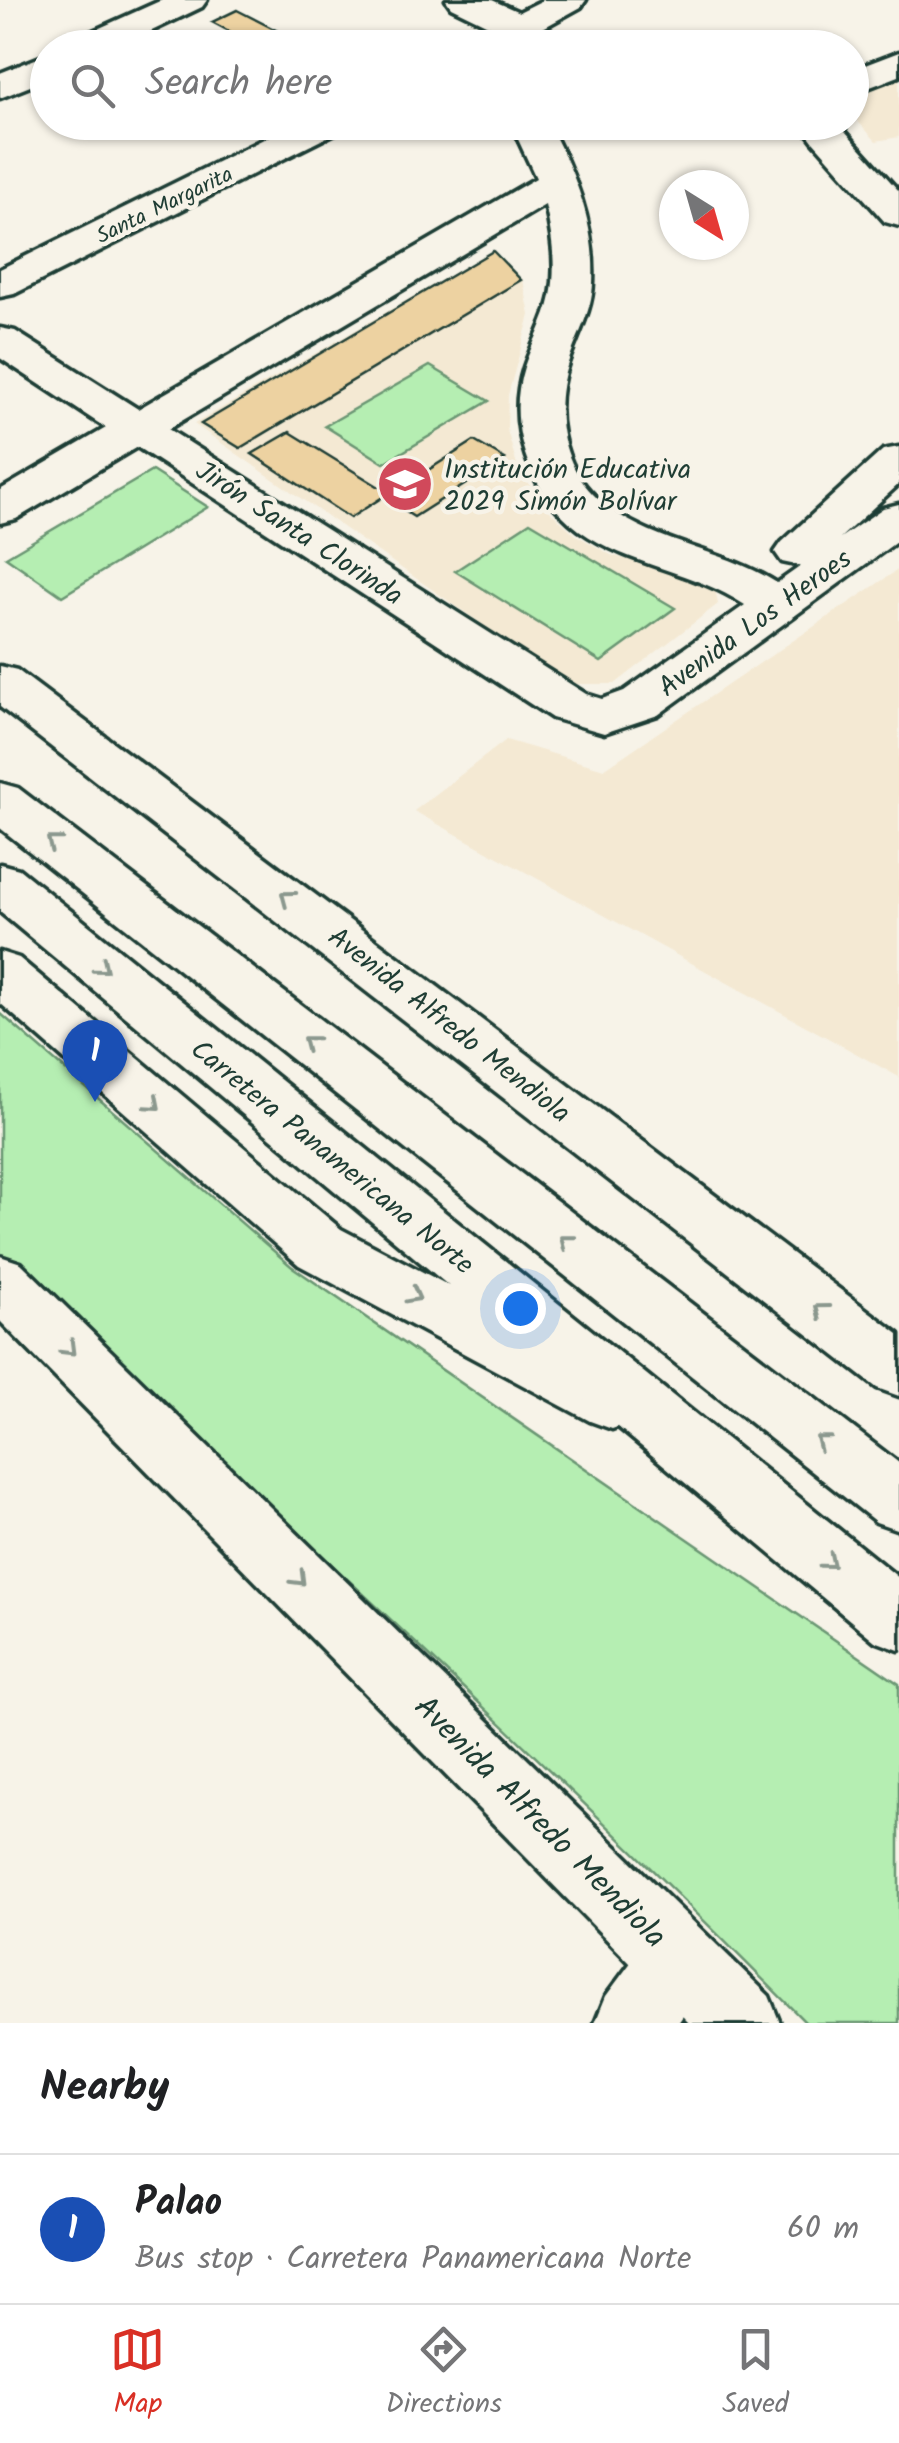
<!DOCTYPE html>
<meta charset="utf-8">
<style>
:root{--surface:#fff;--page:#f6f6f6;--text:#202124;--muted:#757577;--line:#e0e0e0;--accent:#d93025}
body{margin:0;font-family:Kalam,sans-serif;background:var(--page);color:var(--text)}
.compass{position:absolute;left:659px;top:170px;width:90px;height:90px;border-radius:50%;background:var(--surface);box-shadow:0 2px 8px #0004;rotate:143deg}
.you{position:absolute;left:520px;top:1308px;width:35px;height:35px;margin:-25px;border:8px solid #fff;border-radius:50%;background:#1a73e8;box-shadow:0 0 0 15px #1a73e833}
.badge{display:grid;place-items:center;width:65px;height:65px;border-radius:50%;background:var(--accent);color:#fff;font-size:32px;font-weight:700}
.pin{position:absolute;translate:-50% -82px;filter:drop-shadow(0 2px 5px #0008)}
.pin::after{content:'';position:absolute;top:52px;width:35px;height:30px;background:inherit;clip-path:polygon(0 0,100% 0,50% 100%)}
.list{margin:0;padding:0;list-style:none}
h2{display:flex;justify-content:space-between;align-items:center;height:130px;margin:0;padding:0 40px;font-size:42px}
h2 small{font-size:32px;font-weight:400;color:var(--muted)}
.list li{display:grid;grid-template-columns:65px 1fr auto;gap:30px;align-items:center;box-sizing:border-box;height:150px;padding:0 40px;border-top:2px solid var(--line)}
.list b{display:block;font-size:38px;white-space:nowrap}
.list p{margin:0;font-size:32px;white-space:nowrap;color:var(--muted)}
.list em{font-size:32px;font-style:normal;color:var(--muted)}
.icon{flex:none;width:55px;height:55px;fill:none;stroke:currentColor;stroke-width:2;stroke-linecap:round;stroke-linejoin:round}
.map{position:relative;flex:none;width:899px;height:2023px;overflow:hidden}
.search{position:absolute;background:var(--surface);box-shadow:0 2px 8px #0004;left:30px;right:30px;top:30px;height:110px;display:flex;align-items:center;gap:25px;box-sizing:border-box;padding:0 35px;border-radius:55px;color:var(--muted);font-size:38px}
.sheet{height:280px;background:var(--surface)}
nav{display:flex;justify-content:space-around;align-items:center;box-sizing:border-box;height:140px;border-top:2px solid var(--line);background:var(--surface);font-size:28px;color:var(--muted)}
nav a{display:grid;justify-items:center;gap:5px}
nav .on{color:var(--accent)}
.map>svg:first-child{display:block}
.built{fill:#f4e9d3}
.green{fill:#b5eeb2;stroke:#6a9673;stroke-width:2.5}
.building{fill:#edd2a1;stroke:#1f3d34;stroke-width:2.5}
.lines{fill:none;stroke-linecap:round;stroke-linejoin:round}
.minor-casing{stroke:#1f3d34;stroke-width:7}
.major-casing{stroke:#1f3d34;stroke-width:7}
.highway-casing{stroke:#1f3d34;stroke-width:7}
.minor{fill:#f7f3e8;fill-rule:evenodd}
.major{fill:#f7f3e8;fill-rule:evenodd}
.highway{fill:#f7f3e8;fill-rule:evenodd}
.oneway{stroke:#8b988e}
.labels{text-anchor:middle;stroke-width:9;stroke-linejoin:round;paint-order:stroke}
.far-street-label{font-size:22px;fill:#1f3d34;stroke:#f7f3e8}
.poi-label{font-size:28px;fill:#1f3d34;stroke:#f7f3e8;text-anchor:start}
.street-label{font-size:28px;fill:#1f3d34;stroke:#f7f3e8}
.near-street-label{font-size:32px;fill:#1f3d34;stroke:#f7f3e8}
</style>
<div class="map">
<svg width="899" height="2023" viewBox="0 0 899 2023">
<rect width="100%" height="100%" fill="#f7f3e8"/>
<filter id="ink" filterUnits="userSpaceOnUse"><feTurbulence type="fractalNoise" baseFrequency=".01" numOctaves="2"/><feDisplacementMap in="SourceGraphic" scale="20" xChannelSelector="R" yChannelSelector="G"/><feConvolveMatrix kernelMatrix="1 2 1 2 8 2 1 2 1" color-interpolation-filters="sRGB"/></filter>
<g filter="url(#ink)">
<g class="built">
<polygon points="899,70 899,137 876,141 852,115 852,102"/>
<polygon points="493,250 523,280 530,315 508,395 507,430 517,465 541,503 576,535 611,555 714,583 718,604 615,684 568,684 194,424"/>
<polygon points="899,569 899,1077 414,811 506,740 604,769"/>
</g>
<g class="green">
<polygon points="430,366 489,401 384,463 325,426"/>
<polygon points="152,471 208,507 62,596 6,557"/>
<polygon points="530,522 675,608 601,662 455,571"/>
<path d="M 0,1013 L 291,1266 L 899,1684 L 899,2023 L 806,2023 C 546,1759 273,1509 0,1258 Z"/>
</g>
<g class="building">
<polygon points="237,10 305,45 261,48 212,22"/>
<polygon points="493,251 521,280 240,448 201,424"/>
<polygon points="290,432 389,493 350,518 252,454"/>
<polygon points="474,441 505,459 414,517 384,498"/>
</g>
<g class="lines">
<g class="minor-casing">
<g id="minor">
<polygon points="162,0 207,0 202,7 116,48 68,48 73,40"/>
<polygon points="446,0 492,0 519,12 543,0 586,0 581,7 507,48 461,48 466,40 492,27 451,7"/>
<polygon points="899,52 899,76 852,94 852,70"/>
<polygon points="48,54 48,79 0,98 0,73"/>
<polygon points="298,122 346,122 341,130 14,294 0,297 0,269"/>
<path d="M 510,122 L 547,122 C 575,171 596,225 593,283 C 592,311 577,336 568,363 C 552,409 561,465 597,498 C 647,544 721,547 777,583 L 801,566 L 782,562 L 775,552 L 782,542 L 883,450 L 899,447 L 899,484 L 840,538 L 883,508 L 899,504 L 899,540 L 658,715 L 604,733 L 552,718 L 137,447 L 16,519 L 0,523 L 0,490 L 106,428 L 0,358 L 0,328 L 15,331 L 138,409 L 536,178 ZM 545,205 C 552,234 557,266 551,296 C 546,321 532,343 524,367 C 505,426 530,493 579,530 C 629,566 694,571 745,605 L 624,691 L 602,699 L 586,694 L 168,429 Z"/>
<polygon points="807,122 845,122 845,131 899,191 899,226 885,222 813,141 807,133"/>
<polygon points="0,952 19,958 341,1229 634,1383 643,1402 634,1421 612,1429 590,1421 299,1265 0,1003"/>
<polygon points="678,1923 704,1934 715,1960 704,1986 678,2023 595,2023 606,1996 652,1934"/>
</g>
</g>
<g class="major-casing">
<g id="major">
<polygon points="0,666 17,670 899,1334 899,1396 877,1388 0,707"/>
<polygon points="0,1256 21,1263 769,1996 780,2023 689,2023 0,1321"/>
</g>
</g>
<g class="highway-casing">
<g id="highway">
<polygon points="0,783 18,788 899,1463 899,1530 876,1522 0,828"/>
<polygon points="0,864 19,869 899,1578 899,1650 875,1641 0,912"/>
</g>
</g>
<use href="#minor" class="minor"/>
<use href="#major" class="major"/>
<use href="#highway" class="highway"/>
</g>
<defs><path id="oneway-chevron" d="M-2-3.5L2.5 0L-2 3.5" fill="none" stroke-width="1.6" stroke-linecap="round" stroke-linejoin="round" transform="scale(2.5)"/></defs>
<g class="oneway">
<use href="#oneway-chevron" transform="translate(53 842) rotate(-142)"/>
<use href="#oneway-chevron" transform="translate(287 897) rotate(-143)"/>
<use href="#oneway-chevron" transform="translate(102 967) rotate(39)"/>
<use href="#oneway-chevron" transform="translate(309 1042) rotate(-142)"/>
<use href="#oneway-chevron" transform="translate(154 1104) rotate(41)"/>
<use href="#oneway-chevron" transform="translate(566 1241) rotate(-142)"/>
<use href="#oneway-chevron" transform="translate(414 1296) rotate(28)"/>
<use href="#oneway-chevron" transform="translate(821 1310) rotate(-143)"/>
<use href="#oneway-chevron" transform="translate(69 1349) rotate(45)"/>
<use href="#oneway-chevron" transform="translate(822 1441) rotate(-142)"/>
<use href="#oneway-chevron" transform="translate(829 1562) rotate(39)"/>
<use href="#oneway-chevron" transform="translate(299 1579) rotate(45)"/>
</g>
</g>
<defs>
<g id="school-disc" transform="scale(2.875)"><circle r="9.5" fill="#d1495b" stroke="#f7f3e8"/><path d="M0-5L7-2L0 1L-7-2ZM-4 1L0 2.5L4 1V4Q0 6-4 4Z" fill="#fff"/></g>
</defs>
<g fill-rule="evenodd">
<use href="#school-disc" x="405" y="484"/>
</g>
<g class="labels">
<g class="far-street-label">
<text transform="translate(164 204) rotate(-26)" y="8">Santa Margarita</text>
</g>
<g class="poi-label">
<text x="444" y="478">Institución Educativa<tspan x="444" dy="32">2029 Simón Bolívar</tspan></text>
</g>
<g class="street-label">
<text transform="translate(300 532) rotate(33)" y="10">Jirón Santa Clorinda</text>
<text transform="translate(754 622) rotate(-36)" y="10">Avenida Los Heroes</text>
<text transform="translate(450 1024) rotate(38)" y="10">Avenida Alfredo Mendiola</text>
<text transform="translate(333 1156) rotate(39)" y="10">Carretera Panamericana Norte</text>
</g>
<g class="near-street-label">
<text transform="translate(541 1821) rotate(45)" y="11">Avenida Alfredo Mendiola</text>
</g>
</g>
</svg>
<svg class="compass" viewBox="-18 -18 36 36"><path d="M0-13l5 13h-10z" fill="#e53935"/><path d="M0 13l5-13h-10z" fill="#757577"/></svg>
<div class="you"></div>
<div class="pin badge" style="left:95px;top:1102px;background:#1a4fb4">1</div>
<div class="search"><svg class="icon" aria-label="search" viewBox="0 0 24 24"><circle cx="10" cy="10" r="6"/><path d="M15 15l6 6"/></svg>Search here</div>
</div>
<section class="sheet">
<h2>Nearby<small></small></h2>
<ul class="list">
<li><span class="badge" style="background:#1a4fb4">1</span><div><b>Palao</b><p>Bus stop · Carretera Panamericana Norte</p></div><em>60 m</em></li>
</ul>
</section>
<nav>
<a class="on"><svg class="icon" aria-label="map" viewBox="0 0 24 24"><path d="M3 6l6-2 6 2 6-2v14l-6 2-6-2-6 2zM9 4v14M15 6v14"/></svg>Map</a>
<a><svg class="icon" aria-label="directions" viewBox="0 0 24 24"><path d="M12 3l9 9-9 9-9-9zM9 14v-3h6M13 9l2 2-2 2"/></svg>Directions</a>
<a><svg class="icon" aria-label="saved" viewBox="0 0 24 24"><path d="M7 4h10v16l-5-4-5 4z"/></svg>Saved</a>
</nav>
